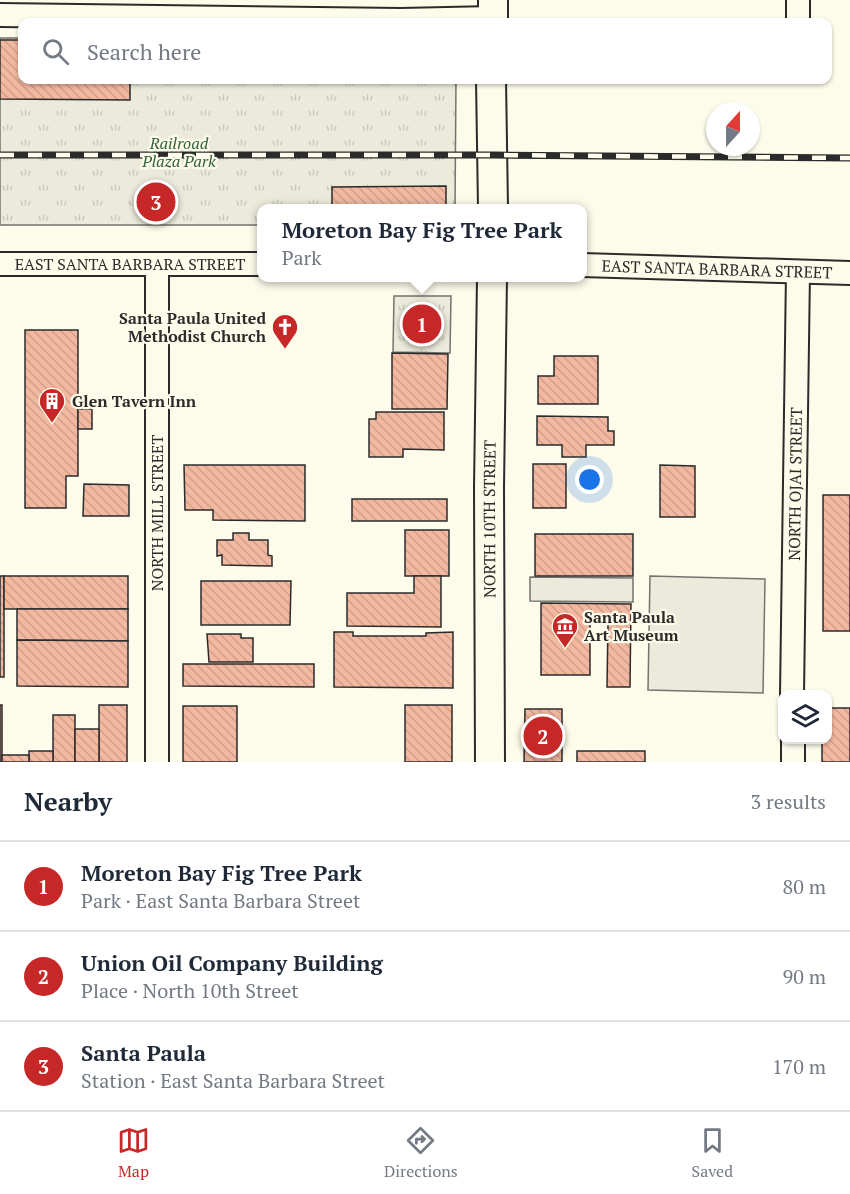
<!DOCTYPE html>
<meta charset="utf-8">
<style>
:root{--surface:#fff;--page:#f6f6f7;--text:#1f2937;--muted:#747a83;--line:#e0e1e3;--accent:#c62828}
body{margin:0;font-family:"PT Serif",serif;background:var(--page);color:var(--text)}
.controls{position:absolute;right:18px;bottom:18px;display:grid;overflow:hidden;border-radius:12px;box-shadow:0 2px 4px #0004}
.controls button{width:54px;height:54px;display:grid;place-items:center;padding:0;border:0;border-bottom:2px solid var(--line);background:var(--surface);color:var(--text);font:30px sans-serif}
.compass{position:absolute;left:706px;top:102px;width:54px;height:54px;border-radius:50%;background:var(--surface);box-shadow:0 2px 4px #0004;rotate:21deg}
.you{position:absolute;left:590px;top:480px;width:21px;height:21px;margin:-15px;border:4px solid #fff;border-radius:50%;background:#1a73e8;box-shadow:0 0 0 9px #1a73e833}
.badge{display:grid;place-items:center;width:39px;height:39px;border-radius:50%;background:var(--accent);color:#fff;font-size:20px;font-weight:700}
.pin{position:absolute;translate:-50% -50%;border:3px solid #fff;box-shadow:0 2px 6px #0006}
.popup{position:absolute;left:257px;top:204px;width:330px;height:78px;box-sizing:border-box;display:grid;place-content:center;border-radius:12px;background:var(--surface);filter:drop-shadow(0 2px 4px #0005);font-size:20px;white-space:nowrap;color:var(--muted)}
.popup b{font-size:22px;color:var(--text)}
.popup::after{content:'';position:absolute;left:50%;top:100%;margin-left:-12px;border:12px solid transparent;border-top-color:var(--surface)}
.list{margin:0;padding:0;list-style:none}
h2{display:flex;justify-content:space-between;align-items:center;height:78px;margin:0;padding:0 24px;font-size:26px}
h2 small{font-size:20px;font-weight:400;color:var(--muted)}
.list li{display:grid;grid-template-columns:39px 1fr auto;gap:18px;align-items:center;box-sizing:border-box;height:90px;padding:0 24px;border-top:2px solid var(--line)}
.list b{display:block;font-size:22px;white-space:nowrap}
.list p{margin:0;font-size:20px;white-space:nowrap;color:var(--muted)}
.list em{font-size:20px;font-style:normal;color:var(--muted)}
.icon{flex:none;width:33px;height:33px;fill:none;stroke:currentColor;stroke-width:2;stroke-linecap:round;stroke-linejoin:round}
.map{position:relative;flex:none;width:850px;height:762px;overflow:hidden}
.search{position:absolute;background:var(--surface);box-shadow:0 2px 4px #0004;left:18px;right:18px;top:18px;height:66px;display:flex;align-items:center;gap:15px;box-sizing:border-box;padding:0 21px;border-radius:12px;color:var(--muted);font-size:22px}
.sheet{height:348px;background:var(--surface)}
nav{display:flex;justify-content:space-around;align-items:center;box-sizing:border-box;height:84px;border-top:2px solid var(--line);background:var(--surface);font-size:16px;color:var(--muted)}
nav a{display:grid;justify-items:center;gap:3px}
nav .on{color:var(--accent)}
.map>svg:first-child{display:block}
.park{fill:url(#park-tufts);stroke:#74746e;stroke-width:1.5}
.parking{fill:#eceadb;stroke:#74746e;stroke-width:1.5}
.building{fill:url(#building-back-hatch);stroke:#2b2b2b;stroke-width:1.5}
.lines{fill:none;stroke-linecap:round;stroke-linejoin:round}
.minor-casing{stroke:#2b2b2b;stroke-width:26}
.major-casing{stroke:#2b2b2b;stroke-width:32}
.minor{stroke:#fdfbea;stroke-width:22}
.major{stroke:#fdfbea;stroke-width:28}
.rail-casing{stroke:#2b2b2b;stroke-width:7}
.rail{stroke:#fdfbea;stroke-width:4.5;stroke-dasharray:14;stroke-linecap:butt}
.labels{text-anchor:middle;stroke-width:4.5;stroke-linejoin:round;paint-order:stroke}
.park-label{font-size:16px;font-style:italic;fill:#34623c;stroke:#fdfbea}
.street-label{font-size:16px;fill:#2b2b2b;stroke:#fdfbea}
.poi-label{font-size:16px;font-weight:bold;fill:#2b2b2b;stroke:#fdfbea;text-anchor:start}
</style>
<div class="map">
<svg width="850" height="762" viewBox="0 0 850 762">
<defs>
<pattern id="park-tufts" width="24" height="20" patternUnits="userSpaceOnUse" patternTransform="scale(1.5)"><rect width="24" height="20" fill="#ecebdb"/><path d="M3 7l-1-3M5 7V3M7 7l1-3M15 17l-1-3M17 17v-4M19 17l1-3" fill="none" stroke="#cbcabc"/></pattern>
<pattern id="building-back-hatch" width="6" height="6" patternUnits="userSpaceOnUse" patternTransform="scale(1.5)"><rect width="6" height="6" fill="#f2b8a0"/><path d="M-1 5l2 2M0 0l6 6M5-1l2 2" fill="none" stroke="#d09e8a"/></pattern>
</defs>
<rect width="100%" height="100%" fill="#fdfbea"/>
<g class="park">
<polygon points="0,38 22,38 22,80 456,80 455,208 262,208 261,225 0,225"/>
<polygon points="394,296 451,296 450,353 393,352"/>
</g>
<g class="parking">
<polygon points="650,576 765,579 763,693 648,690"/>
<polygon points="530,577 633,578 633,602 530,601"/>
</g>
<g class="building">
<polygon points="0,40 22,40 22,80 130,80 130,100 0,99"/>
<polygon points="446,186 446,208 332,208 332,187"/>
<polygon points="151,197 164,197 171,209 165,221 151,221 144,209"/>
<polygon points="25,330 78,330 78,476 66,476 66,508 25,508"/>
<polygon points="392,353 448,354 447,409 392,409"/>
<polygon points="554,356 598,356 598,404 538,404 538,376 554,376"/>
<rect x="78" y="409" width="14" height="20"/>
<polygon points="376,412 444,412 444,450 403,449 403,457 369,457 369,419 376,419"/>
<polygon points="537,416 608,417 608,431 614,431 614,445 586,445 586,457 562,457 562,445 537,445"/>
<rect x="533" y="464" width="33" height="44"/>
<polygon points="184,465 305,465 305,521 213,520 213,510 185,510"/>
<polygon points="660,465 695,466 695,517 660,517"/>
<polygon points="84,484 129,485 129,516 83,516"/>
<rect x="823" y="495" width="27" height="136"/>
<rect x="352" y="499" width="95" height="22"/>
<rect x="405" y="530" width="44" height="46"/>
<polygon points="233,533 249,533 249,540 268,540 268,555 272,556 272,566 222,565 222,555 217,556 217,540 233,540"/>
<rect x="535" y="534" width="98" height="42"/>
<rect x="0" y="576" width="4" height="101"/>
<rect x="4" y="576" width="124" height="33"/>
<polygon points="414,576 441,576 441,627 347,626 347,593 414,593"/>
<polygon points="201,581 291,581 290,625 201,625"/>
<polygon points="541,603 631,604 630,687 607,687 608,623 590,623 590,675 541,675"/>
<polygon points="17,609 128,609 128,641 17,640"/>
<polygon points="334,632 353,632 353,636 426,636 426,633 453,632 453,688 334,687"/>
<polygon points="207,634 241,634 241,638 253,638 253,662 209,662"/>
<polygon points="17,640 128,641 128,687 17,686"/>
<polygon points="183,664 314,664 314,687 183,686"/>
<rect x="0" y="705" width="2" height="57"/>
<rect x="99" y="705" width="28" height="57"/>
<rect x="405" y="705" width="47" height="57"/>
<rect x="183" y="706" width="54" height="56"/>
<polygon points="828,708 850,708 850,762 822,762 822,740 828,740"/>
<polygon points="525,709 562,709 562,762 524,762"/>
<rect x="53" y="715" width="22" height="47"/>
<rect x="75" y="729" width="24" height="33"/>
<rect x="29" y="751" width="24" height="11"/>
<rect x="577" y="751" width="68" height="11"/>
<rect x="2" y="755" width="27" height="7"/>
</g>
<g class="lines">
<g class="minor-casing">
<g id="minor">
<polyline points="798,0 798,22"/>
<polyline points="0,15 401,20 493,18"/>
<path id="s1" d="M 0,264 L 262,264"/>
<path id="s2" d="M 582,265 L 850,273"/>
<path id="s3" d="M 792,694 L 798,272"/>
<polyline points="793,740 793,762"/>
<polyline points="157,762 157,264"/>
</g>
</g>
<g class="major-casing">
<g id="major">
<polyline points="493,22 493,0"/>
<polyline points="491,80 493,208"/>
<path id="s4" d="M 490,762 L 489,487 L 492,278"/>
</g>
</g>
<use href="#minor" class="minor"/>
<use href="#major" class="major"/>
<g class="rail-casing">
<polyline id="rail" points="0,155 493,155 850,158"/>
</g>
<use href="#rail" class="rail"/>
</g>
<defs>
<g id="church-pin" transform="scale(1.35)"><path d="M0 17L-7.5 6A9.5 9.5 0 1 1 7.5 6Z" fill="#c62828" stroke="#fdfbea"/><path d="M-1.2-6h2.4v3.5h3.3v2.4h-3.3V6h-2.4V-.1h-3.3v-2.4h3.3Z" fill="#fff"/></g>
<g id="building-pin" transform="scale(1.35)"><path d="M0 17L-7.5 6A9.5 9.5 0 1 1 7.5 6Z" fill="#c62828" stroke="#fdfbea"/><path d="M-4-6H4V6H1V3H-1V6H-4ZM-2.5-4.3h1.7v1.8h-1.7ZM.8-4.3h1.7v1.8H.8ZM-2.5-1h1.7V.8h-1.7ZM.8-1h1.7V.8H.8Z" fill="#fff"/></g>
<g id="museum-pin" transform="scale(1.35)"><path d="M0 17L-7.5 6A9.5 9.5 0 1 1 7.5 6Z" fill="#c62828" stroke="#fdfbea"/><path d="M0-6L6-3V-2H-6V-3ZM-5-1h2V3h-2ZM-1-1h2V3h-2ZM3-1h2V3H3ZM-6 4H6V6H-6Z" fill="#fff"/></g>
</defs>
<g fill-rule="evenodd">
<use href="#church-pin" x="285" y="327"/>
<use href="#building-pin" x="52" y="401"/>
<use href="#museum-pin" x="565" y="626"/>
</g>
<g class="labels">
<g class="park-label">
<text x="179" y="149">Railroad<tspan x="179" dy="18">Plaza Park</tspan></text>
</g>
<g class="street-label">
<text dy="6" stroke="none"><textPath href="#s1" startOffset="130">EAST SANTA BARBARA STREET</textPath></text>
<text dy="6" stroke="none"><textPath href="#s2" startOffset="135">EAST SANTA BARBARA STREET</textPath></text>
<text dy="6" stroke="none"><textPath href="#s3" startOffset="210">NORTH OJAI STREET</textPath></text>
<text transform="translate(157 513) rotate(-90)" y="6">NORTH MILL STREET</text>
<text dy="6" stroke="none"><textPath href="#s4" startOffset="243">NORTH 10TH STREET</textPath></text>
</g>
<g class="poi-label">
<text x="266" y="324" text-anchor="end">Santa Paula United<tspan x="266" dy="18">Methodist Church</tspan></text>
<text x="72" y="407">Glen Tavern Inn</text>
<text x="584" y="623">Santa Paula<tspan x="584" dy="18">Art Museum</tspan></text>
</g>
</g>
</svg>
<div class="controls">
<button><svg class="icon" aria-label="layers" viewBox="0 0 24 24"><path d="M12 4l9 5-9 5-9-5zM3 14l9 5 9-5"/></svg></button>
</div>
<svg class="compass" viewBox="-18 -18 36 36"><path d="M0-13l5 13h-10z" fill="#e53935"/><path d="M0 13l5-13h-10z" fill="#747a83"/></svg>
<div class="you"></div>
<div class="pin badge" style="left:422px;top:324px">1</div>
<div class="popup"><b>Moreton Bay Fig Tree Park</b>Park</div>
<div class="pin badge" style="left:543px;top:736px">2</div>
<div class="pin badge" style="left:156px;top:202px">3</div>
<div class="search"><svg class="icon" aria-label="search" viewBox="0 0 24 24"><circle cx="10" cy="10" r="6"/><path d="M15 15l6 6"/></svg>Search here</div>
</div>
<section class="sheet">
<h2>Nearby<small>3 results</small></h2>
<ul class="list">
<li><span class="badge">1</span><div><b>Moreton Bay Fig Tree Park</b><p>Park · East Santa Barbara Street</p></div><em>80 m</em></li>
<li><span class="badge">2</span><div><b>Union Oil Company Building</b><p>Place · North 10th Street</p></div><em>90 m</em></li>
<li><span class="badge">3</span><div><b>Santa Paula</b><p>Station · East Santa Barbara Street</p></div><em>170 m</em></li>
</ul>
</section>
<nav>
<a class="on"><svg class="icon" aria-label="map" viewBox="0 0 24 24"><path d="M3 6l6-2 6 2 6-2v14l-6 2-6-2-6 2zM9 4v14M15 6v14"/></svg>Map</a>
<a><svg class="icon" aria-label="directions" viewBox="0 0 24 24"><path d="M12 3l9 9-9 9-9-9zM9 14v-3h6M13 9l2 2-2 2"/></svg>Directions</a>
<a><svg class="icon" aria-label="saved" viewBox="0 0 24 24"><path d="M7 4h10v16l-5-4-5 4z"/></svg>Saved</a>
</nav>
